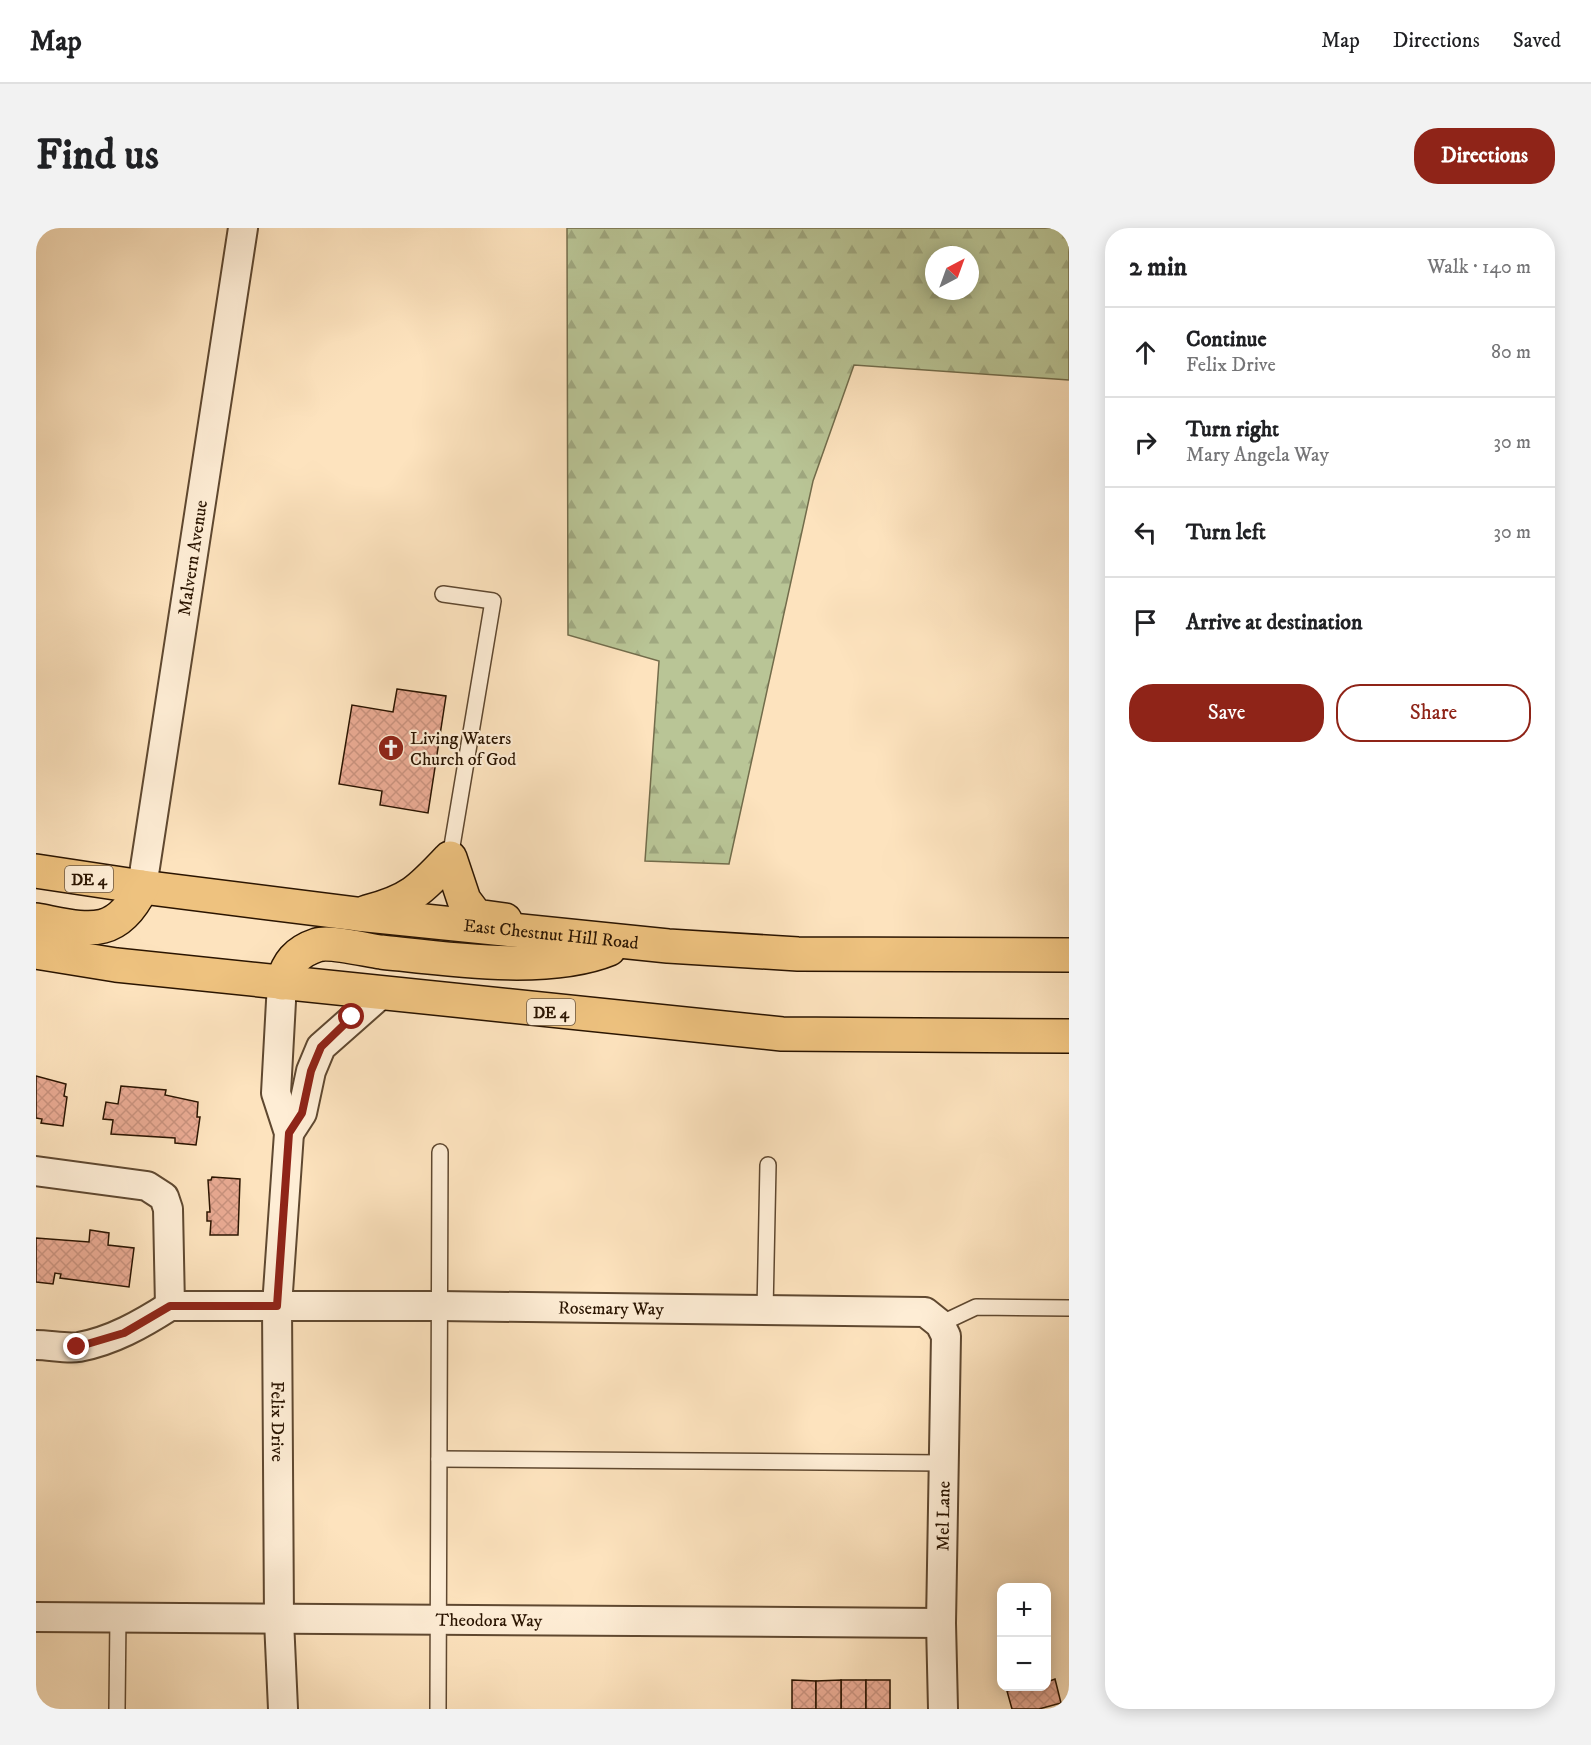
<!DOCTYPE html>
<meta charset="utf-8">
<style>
:root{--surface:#fff;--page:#f2f2f2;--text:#202124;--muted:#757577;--line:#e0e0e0;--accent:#8f2418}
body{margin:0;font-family:"IM FELL DW Pica",serif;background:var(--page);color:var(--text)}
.controls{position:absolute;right:18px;bottom:18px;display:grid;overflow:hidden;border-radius:12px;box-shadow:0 3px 15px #0003}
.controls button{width:54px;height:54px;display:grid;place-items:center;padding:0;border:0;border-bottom:2px solid var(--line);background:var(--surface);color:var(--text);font:30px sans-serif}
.compass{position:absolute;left:889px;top:18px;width:54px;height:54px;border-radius:50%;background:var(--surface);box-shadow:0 3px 15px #0003;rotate:41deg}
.stop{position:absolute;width:18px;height:18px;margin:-14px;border:4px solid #8f2418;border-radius:50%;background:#fff}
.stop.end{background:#8f2418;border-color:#fff;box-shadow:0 2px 6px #0008}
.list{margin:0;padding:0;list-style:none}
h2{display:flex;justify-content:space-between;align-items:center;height:78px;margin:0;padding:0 24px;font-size:26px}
h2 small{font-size:20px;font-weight:400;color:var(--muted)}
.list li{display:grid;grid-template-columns:39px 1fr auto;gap:18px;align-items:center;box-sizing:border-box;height:90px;padding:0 24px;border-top:2px solid var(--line)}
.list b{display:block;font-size:22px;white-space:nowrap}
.list p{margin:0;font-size:20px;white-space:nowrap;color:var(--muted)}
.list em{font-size:20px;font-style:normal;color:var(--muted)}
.actions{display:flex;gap:12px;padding:18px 24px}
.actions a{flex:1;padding:14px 0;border:2px solid var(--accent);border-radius:24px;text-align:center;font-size:21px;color:var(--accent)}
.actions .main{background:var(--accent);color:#fff}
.icon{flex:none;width:33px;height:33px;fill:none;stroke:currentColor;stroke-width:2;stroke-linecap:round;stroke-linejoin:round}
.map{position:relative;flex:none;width:1033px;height:1481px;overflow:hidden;border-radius:24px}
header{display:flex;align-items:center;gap:36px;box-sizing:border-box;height:84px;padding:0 30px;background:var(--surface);border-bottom:2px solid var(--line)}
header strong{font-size:28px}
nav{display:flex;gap:33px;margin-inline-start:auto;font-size:21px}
.intro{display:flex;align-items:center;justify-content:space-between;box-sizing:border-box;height:144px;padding:0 36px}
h1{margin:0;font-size:42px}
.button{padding:15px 27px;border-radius:24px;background:var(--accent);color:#fff;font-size:21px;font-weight:700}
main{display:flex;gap:36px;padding:0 36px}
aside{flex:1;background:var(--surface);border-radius:24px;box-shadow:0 3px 15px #0003}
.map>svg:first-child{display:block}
.forest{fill:url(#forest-firs);stroke:#726c4b;stroke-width:1.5;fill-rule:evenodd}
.building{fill:url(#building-cross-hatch);stroke:#2a1400;stroke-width:1.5}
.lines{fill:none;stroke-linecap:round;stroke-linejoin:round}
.lane-casing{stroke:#5f4830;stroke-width:18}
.street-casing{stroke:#5f4830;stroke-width:32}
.primary-casing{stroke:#2a1400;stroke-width:36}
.lane{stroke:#feedd5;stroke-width:15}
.street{stroke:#feedd5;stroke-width:28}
.primary{stroke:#eec27f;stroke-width:33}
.route{stroke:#8f2418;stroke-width:8}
.labels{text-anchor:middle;stroke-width:4.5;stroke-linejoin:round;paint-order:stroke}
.shield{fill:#feedd5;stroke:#6a5540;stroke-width:1.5}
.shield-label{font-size:16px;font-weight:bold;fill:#2a1400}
.street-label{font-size:18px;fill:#2a1400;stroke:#feedd5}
.poi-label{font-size:18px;fill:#2a1400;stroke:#feedd5;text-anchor:start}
</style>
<header>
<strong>Map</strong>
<nav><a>Map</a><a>Directions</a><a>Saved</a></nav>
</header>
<div class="intro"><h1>Find us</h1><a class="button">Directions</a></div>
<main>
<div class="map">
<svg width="1033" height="1481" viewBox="0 0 1033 1481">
<defs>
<pattern id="forest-firs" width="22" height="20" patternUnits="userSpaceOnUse" patternTransform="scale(1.5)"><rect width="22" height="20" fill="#b9c596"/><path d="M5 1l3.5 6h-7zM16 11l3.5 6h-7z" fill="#9fa880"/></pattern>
<pattern id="building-cross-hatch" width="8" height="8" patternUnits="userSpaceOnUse" patternTransform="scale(1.5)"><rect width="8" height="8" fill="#eaab94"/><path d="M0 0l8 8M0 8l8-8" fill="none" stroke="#c9927e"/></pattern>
</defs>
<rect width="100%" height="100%" fill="#fde3be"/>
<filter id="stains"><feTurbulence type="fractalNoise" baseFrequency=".00333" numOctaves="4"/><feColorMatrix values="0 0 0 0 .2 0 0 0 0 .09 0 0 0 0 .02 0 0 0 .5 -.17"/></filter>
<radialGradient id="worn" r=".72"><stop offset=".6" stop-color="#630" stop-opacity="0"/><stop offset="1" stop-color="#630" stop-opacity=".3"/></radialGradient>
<path class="forest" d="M 531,0 L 1033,0 L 1033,152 L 818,137 L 777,253 L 693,636 L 609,633 L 623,433 L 532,407 ZM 898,27 L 934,27 L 934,63 L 898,63 Z"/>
<g class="building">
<polygon points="361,461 410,468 392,585 344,577 346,563 303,556 316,477 357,484"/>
<polygon points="0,848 30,856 28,868 31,869 27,898 5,895 6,891 0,890"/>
<polygon points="85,858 130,862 129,867 162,874 161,889 164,889 160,917 139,915 139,910 75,906 77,892 67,891 70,874 82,876"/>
<polygon points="176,949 204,951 202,1007 174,1007 175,993 171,993 171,984 174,984 172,952 175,952"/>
<polygon points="54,1002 73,1005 72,1017 98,1020 93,1059 24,1050 25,1046 19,1045 17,1056 0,1054 0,1010 53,1014"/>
<polygon points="1019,1451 1025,1475 1003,1481 976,1481 971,1463 991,1458 1011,1458 1011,1454"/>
<polygon points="756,1452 780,1453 780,1481 756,1481"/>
<rect x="805" y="1452" width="25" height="29"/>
<polygon points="805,1452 805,1481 780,1481 780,1453"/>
<rect x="830" y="1452" width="24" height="29"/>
</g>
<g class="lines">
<g class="lane-casing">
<g id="lane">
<polyline points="407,366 457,373 414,630"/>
<polyline points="729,1083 732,937"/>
<polyline points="904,1096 940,1079 1033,1080"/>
<polyline points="403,1231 907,1235"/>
<polyline points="81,1481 82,1389"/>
<polyline points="402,1481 404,924"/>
</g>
</g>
<g class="street-casing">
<g id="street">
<path id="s1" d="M 106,659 L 207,0"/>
<path id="s2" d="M 246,755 L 240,865 L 253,905 L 241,1078 L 243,1392 L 247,1481"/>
<polyline points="253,905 266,885 275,843 285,819 345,766"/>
<polyline points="0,943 111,958 128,969 132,981 134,1078"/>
<path id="s3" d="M 134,1078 L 403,1078 L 889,1084 L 904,1096 L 910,1108 L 905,1395 L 907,1481"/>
<path d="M 0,1117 C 14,1117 30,1121 43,1119 C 76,1113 106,1096 134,1078"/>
<path id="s4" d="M 0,1389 L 905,1395"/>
</g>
</g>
<g class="primary-casing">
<g id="primary">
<path id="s5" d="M 0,643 L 106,659 L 321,686 L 632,718 L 762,726 L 1033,727"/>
<path d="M 331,684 C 374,673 384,662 414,630 L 428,672 L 440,688 L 469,692"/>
<path d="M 0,692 C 50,701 80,713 106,659"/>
<polyline points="0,724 80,737 746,806 1033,808"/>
<path d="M 246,755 C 252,735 260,724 281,717 C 294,713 330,722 345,724 C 410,731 512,746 573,721"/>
</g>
</g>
<use href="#lane" class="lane"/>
<use href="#street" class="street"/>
<use href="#primary" class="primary"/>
</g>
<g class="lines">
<polyline class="route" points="41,1119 88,1105 134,1078 241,1078 253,905 266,885 275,843 285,819 316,789"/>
</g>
<defs>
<g id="church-disc" transform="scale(1.35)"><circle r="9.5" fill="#8f2418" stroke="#feedd5"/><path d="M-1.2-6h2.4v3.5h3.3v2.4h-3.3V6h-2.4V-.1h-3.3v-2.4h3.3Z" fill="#fff"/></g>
</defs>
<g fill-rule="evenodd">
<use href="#church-disc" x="355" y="520"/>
</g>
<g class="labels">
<g class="shield">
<rect x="29" y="638" width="48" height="26" rx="4.5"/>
<rect x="491" y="771" width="48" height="26" rx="4.5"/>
</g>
<g class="shield-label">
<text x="53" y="657">DE 4</text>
<text x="515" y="790">DE 4</text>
</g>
<g class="street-label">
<text dy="6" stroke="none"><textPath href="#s1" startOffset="333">Malvern Avenue</textPath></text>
<text dy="6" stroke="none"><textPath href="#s5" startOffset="519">East Chestnut Hill Road</textPath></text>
<text dy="6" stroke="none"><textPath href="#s3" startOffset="441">Rosemary Way</textPath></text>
<text dy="6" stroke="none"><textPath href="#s2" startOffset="441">Felix Drive</textPath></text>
<text transform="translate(907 1288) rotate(-89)" y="6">Mel Lane</text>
<text dy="6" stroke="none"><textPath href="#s4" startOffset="453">Theodora Way</textPath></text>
</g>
<g class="poi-label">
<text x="374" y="516">Living Waters<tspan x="374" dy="21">Church of God</tspan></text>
</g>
</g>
<rect width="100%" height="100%" filter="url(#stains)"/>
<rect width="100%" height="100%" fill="url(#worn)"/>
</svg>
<div class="controls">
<button>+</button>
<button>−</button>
</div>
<svg class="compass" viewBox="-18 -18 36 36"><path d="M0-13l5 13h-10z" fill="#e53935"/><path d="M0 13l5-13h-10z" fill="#757577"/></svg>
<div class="stop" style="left:316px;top:789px"></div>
<div class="stop end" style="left:41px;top:1119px"></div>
</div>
<aside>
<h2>2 min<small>Walk · 140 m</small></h2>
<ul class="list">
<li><svg class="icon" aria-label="ahead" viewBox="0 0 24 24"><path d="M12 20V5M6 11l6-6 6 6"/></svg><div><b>Continue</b><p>Felix Drive</p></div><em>80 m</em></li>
<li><svg class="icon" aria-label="right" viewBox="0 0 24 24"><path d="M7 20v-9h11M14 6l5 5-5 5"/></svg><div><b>Turn right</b><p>Mary Angela Way</p></div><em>30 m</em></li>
<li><svg class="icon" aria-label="left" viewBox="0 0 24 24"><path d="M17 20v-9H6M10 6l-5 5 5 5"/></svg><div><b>Turn left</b></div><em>30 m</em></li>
<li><svg class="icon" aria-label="arrive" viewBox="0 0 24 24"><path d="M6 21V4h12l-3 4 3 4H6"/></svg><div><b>Arrive at destination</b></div></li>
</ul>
<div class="actions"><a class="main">Save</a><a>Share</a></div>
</aside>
</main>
